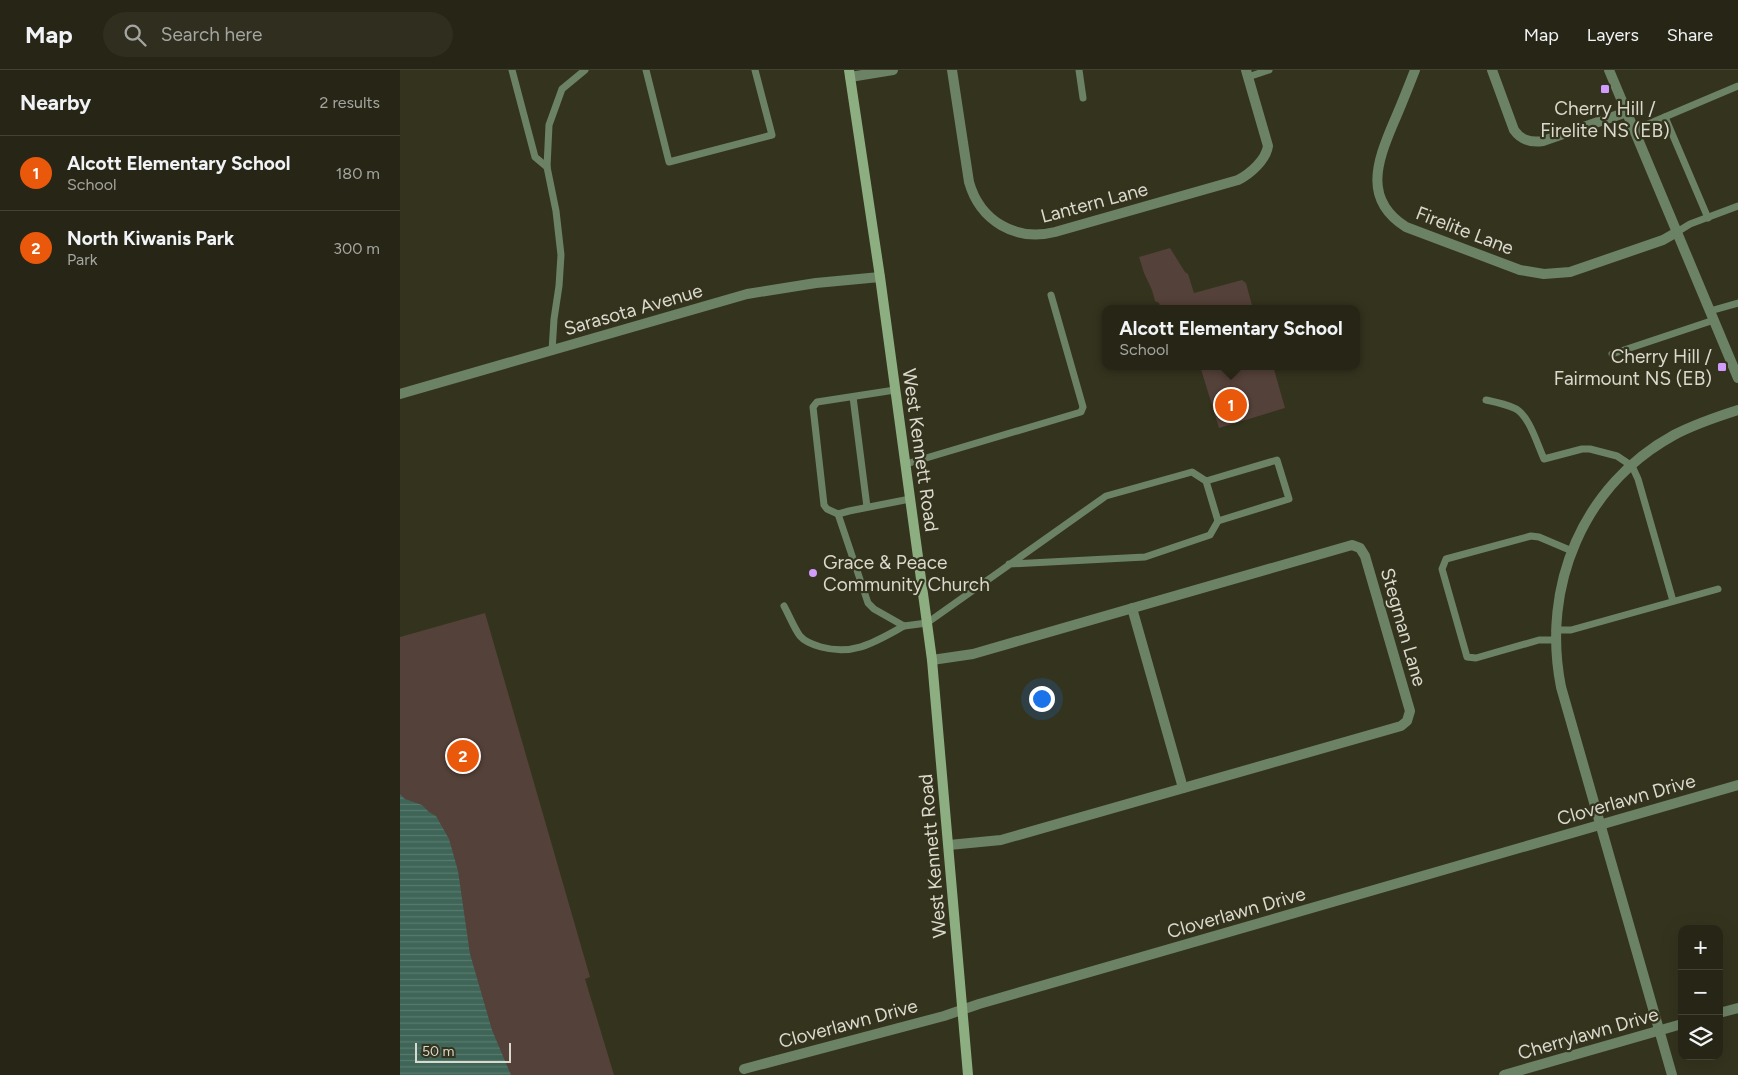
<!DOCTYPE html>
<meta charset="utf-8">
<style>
:root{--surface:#272616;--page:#2f2e1f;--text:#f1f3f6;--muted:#a4a5a1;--line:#434335;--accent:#ea580c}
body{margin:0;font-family:Figtree,sans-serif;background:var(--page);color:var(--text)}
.controls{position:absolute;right:15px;bottom:15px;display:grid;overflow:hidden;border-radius:10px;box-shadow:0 5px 20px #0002}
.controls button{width:45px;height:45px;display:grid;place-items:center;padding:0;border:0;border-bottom:1px solid var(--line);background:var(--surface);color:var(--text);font:25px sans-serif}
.scale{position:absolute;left:15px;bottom:12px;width:96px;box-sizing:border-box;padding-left:5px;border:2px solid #dad9cd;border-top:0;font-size:14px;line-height:18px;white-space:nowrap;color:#dad9cd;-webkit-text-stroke:4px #34331e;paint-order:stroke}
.you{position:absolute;left:641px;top:628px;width:18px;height:18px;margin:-12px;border:4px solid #fff;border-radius:50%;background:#1a73e8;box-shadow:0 0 0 8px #1a73e833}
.badge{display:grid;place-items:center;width:32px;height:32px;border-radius:50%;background:var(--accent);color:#fff;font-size:16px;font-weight:700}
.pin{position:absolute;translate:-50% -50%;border:2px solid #fff;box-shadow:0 1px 5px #0006}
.popup{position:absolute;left:702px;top:235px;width:258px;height:65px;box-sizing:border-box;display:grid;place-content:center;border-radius:10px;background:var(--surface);filter:drop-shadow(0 1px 4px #0005);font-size:16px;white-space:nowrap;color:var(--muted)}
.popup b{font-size:19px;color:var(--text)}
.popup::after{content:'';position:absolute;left:50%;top:100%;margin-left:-10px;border:10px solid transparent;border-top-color:var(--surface)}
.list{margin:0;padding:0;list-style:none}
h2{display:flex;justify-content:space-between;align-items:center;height:65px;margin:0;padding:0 20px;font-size:21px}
h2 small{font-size:16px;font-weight:400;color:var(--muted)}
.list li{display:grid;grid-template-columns:32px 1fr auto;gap:15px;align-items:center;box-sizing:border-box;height:75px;padding:0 20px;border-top:1px solid var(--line)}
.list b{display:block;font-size:19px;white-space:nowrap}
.list p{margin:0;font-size:16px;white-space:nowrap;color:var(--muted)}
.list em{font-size:16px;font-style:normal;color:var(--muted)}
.icon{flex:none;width:28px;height:28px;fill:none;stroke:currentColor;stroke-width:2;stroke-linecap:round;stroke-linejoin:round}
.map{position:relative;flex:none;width:1338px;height:1005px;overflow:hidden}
header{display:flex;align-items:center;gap:30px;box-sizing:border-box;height:70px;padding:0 25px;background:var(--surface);border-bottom:1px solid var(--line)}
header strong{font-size:24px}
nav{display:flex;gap:28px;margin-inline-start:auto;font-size:18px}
.search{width:350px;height:45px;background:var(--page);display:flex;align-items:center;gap:12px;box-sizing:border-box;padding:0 18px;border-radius:28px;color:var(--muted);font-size:19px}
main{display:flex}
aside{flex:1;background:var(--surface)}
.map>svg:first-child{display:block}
.park{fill:#544139}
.water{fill:url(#water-rules)}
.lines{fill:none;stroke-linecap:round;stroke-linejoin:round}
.lane{stroke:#6c8265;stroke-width:7}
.street{stroke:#6c8265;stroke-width:10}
.secondary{stroke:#8cae81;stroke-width:10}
.poi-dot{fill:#d29cfd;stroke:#34331e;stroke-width:2}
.labels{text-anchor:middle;stroke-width:4.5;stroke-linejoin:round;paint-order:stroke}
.poi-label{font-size:19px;fill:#dad9cd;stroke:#34331e}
.street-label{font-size:19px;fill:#dad9cd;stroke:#34331e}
</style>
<header>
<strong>Map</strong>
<div class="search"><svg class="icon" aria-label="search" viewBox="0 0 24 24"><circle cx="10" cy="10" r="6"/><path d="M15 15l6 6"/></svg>Search here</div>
<nav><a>Map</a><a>Layers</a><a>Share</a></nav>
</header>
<main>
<aside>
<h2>Nearby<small>2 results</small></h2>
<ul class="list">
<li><span class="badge">1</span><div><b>Alcott Elementary School</b><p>School</p></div><em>180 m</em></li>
<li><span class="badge">2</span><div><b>North Kiwanis Park</b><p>Park</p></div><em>300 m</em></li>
</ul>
</aside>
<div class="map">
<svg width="1338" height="1005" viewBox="0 0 1338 1005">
<defs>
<pattern id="water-rules" width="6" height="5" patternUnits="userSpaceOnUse" patternTransform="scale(1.25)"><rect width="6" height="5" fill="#3e6557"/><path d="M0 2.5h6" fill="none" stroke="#597a6e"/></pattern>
</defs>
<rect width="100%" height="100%" fill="#34331e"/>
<g class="park">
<polygon points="770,178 785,202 788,204 794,223 842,210 846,213 853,239 761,239 759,233 755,231 752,220 744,203 739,187"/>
<polygon points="800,296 873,296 885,338 819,358"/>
<polygon points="85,543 190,907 185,909 214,1005 78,1005 0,806 0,567"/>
</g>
<polygon class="water" points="0,724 5,729 22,735 29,742 36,746 49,769 58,801 70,884 92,960 111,1005 0,1005"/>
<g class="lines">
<g class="lane">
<polyline points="112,0 135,87 147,97"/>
<polyline points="246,0 269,92 372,65 355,0"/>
<polyline points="679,0 683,28"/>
<polyline points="848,7 869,0"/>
<polyline points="1265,47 1308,148"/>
<polyline points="1234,60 1338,16"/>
<polyline points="1277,162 1290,154 1338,136"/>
<polyline points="1310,241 1338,233"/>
<polyline points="152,281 154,249 159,216 161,185 156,141 147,97 149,55 162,19 185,0"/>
<polyline points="1212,284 1314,250"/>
<polyline points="495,320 417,332 413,337 424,435 427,439 438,444 468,533 474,539 504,556 527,553 706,426 792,402 806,411 818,451 810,465 745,487 609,494"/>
<polyline points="453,327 467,437"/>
<path d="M 1086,330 C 1095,332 1105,334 1114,338 C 1129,344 1137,374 1144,389 L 1182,379 L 1190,379 L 1217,386 L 1232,396 L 1238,409 L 1273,531"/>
<polyline points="506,394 681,342 683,337 651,225"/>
<polyline points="806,411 877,390 889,429 818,451"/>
<polyline points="438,444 449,441 510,429"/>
<path d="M 384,536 C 389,545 394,558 400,566 C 405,572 414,575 421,577 C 454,586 475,572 504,556"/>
<polyline points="1155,560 1171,560 1318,519"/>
<polyline points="1155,570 1139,570 1076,588 1067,587 1042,499 1046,489 1131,466 1139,467 1172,481"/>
</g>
<g class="street">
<path d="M 552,0 L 569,112 C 580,151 616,172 655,162 L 838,110 C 850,104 866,90 868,76 L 846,0"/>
<path d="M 1015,0 C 1008,18 1001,36 993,54 C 977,92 963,130 1006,157 L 1120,200 L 1144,204 L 1170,202 L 1263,170 L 1277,162"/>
<path d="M 1092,0 L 1114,60 C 1121,70 1130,73 1143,71 L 1227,42"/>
<polyline points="1209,0 1338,308"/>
<polyline points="450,7 493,0"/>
<polyline points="0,324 347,224 416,213 480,207"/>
<polyline points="732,538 783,718"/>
<polyline points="532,590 573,584 952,475 960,478 965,486 1010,641 1007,651 1001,656 601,770 549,775"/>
<polyline points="1319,943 1338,938"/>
<polyline points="344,999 544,946 579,934 1338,715"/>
<polyline points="1104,1005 1282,954"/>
<path d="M 1272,1005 L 1161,617 C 1141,516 1183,415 1274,365 C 1295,354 1316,347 1338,340"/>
</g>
<polyline class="secondary" points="449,0 480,207 532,590 568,1005"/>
</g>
<g class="poi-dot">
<rect x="1200" y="14" width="10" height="10" rx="2.5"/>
<rect x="1317" y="292" width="10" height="10" rx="2.5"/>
<circle cx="413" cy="503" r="5"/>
</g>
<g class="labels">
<g class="poi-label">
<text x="1205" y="45">Cherry Hill /<tspan x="1205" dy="22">Firelite NS (EB)</tspan></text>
<text x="1312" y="293" text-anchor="end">Cherry Hill /<tspan x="1312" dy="22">Fairmount NS (EB)</tspan></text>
<text x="423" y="499" text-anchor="start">Grace &amp; Peace<tspan x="423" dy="22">Community Church</tspan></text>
</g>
<g class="street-label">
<text transform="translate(694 132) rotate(-15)" y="7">Lantern Lane</text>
<text transform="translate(1065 160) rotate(21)" y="7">Firelite Lane</text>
<text transform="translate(233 239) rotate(-16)" y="7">Sarasota Avenue</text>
<text transform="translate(521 380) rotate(82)" y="7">West Kennett Road</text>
<text transform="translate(1004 557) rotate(74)" y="7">Stegman Lane</text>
<text transform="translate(1226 729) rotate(-16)" y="7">Cloverlawn Drive</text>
<text transform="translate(532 786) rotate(-95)" y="7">West Kennett Road</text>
<text transform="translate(836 842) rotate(-16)" y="7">Cloverlawn Drive</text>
<text transform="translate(448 953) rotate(-15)" y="7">Cloverlawn Drive</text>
<text transform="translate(1188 963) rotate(-16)" y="7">Cherrylawn Drive</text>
</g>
</g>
</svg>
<div class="controls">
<button>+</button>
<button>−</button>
<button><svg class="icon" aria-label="layers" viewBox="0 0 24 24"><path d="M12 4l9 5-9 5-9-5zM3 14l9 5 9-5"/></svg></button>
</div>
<div class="scale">50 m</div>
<div class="you"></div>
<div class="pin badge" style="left:831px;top:335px">1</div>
<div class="popup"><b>Alcott Elementary School</b>School</div>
<div class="pin badge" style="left:63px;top:686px">2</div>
</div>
</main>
